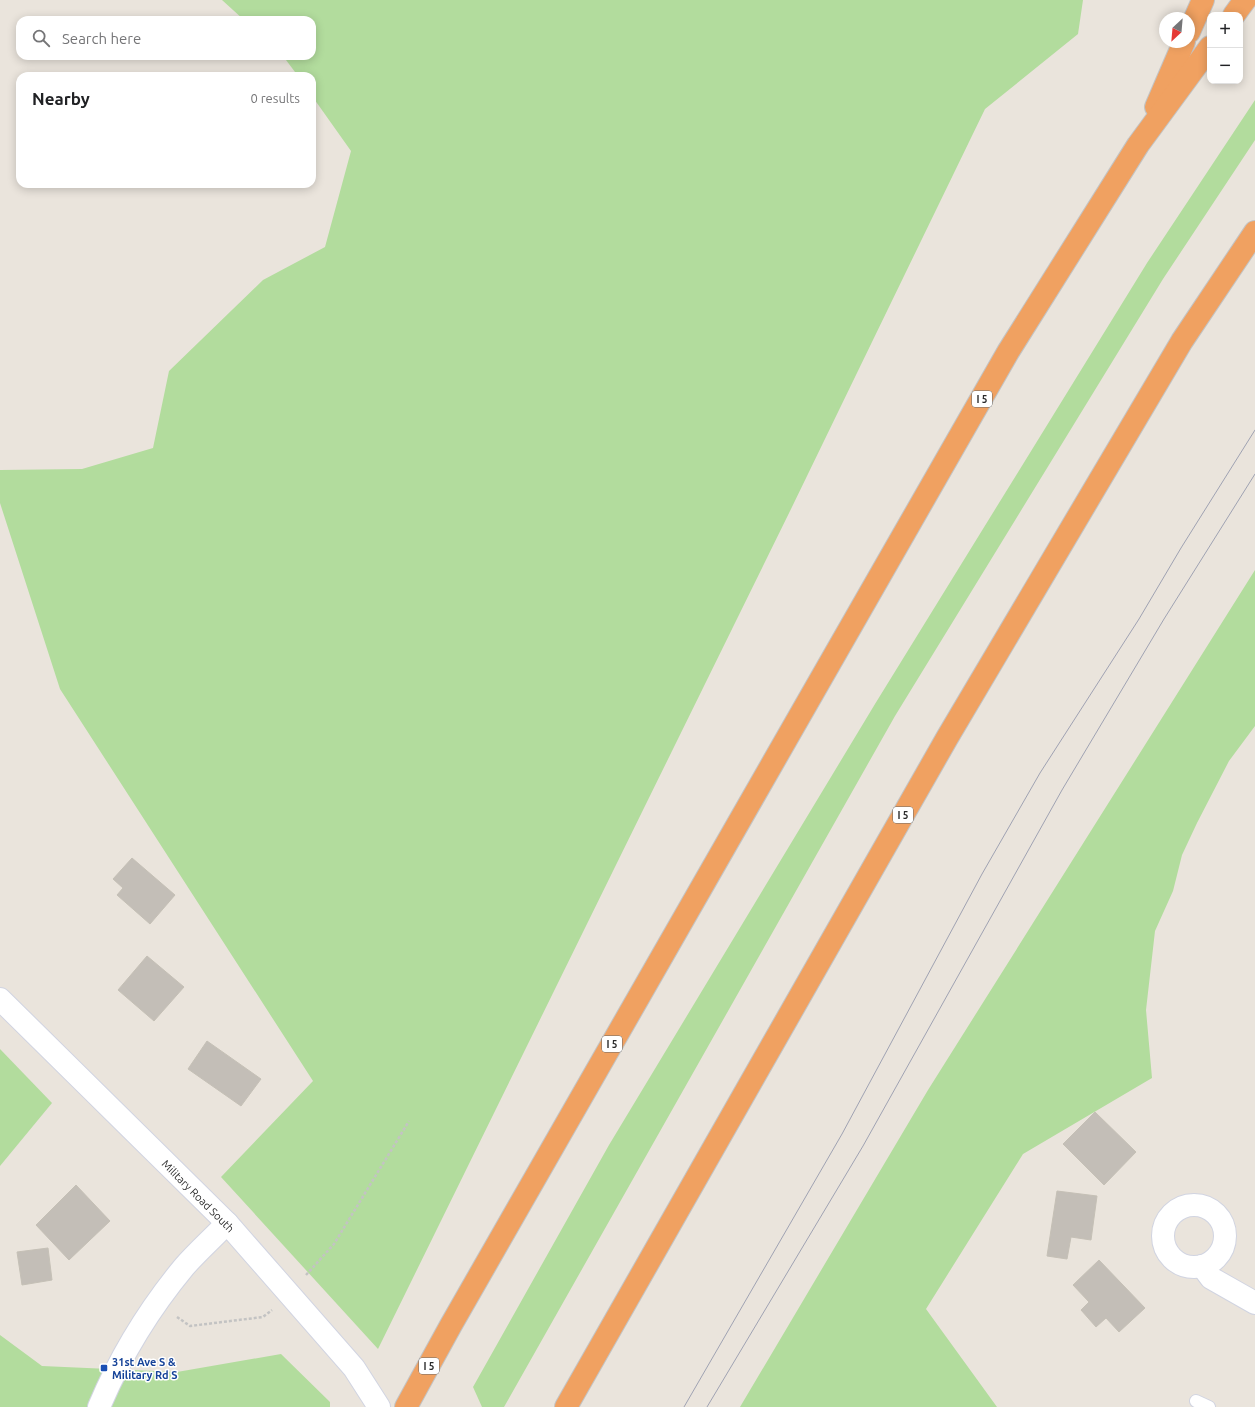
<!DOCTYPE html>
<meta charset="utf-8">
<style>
:root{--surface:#fff;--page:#f6f6f6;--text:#202124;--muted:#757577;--line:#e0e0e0}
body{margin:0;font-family:Ubuntu,sans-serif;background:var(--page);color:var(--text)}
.controls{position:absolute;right:12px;top:12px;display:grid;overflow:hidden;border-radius:8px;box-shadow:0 2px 10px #0003}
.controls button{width:36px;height:36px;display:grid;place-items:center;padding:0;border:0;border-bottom:1px solid var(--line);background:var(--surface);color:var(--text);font:20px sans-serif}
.compass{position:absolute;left:1159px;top:12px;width:36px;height:36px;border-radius:50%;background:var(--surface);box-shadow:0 2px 10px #0003;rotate:206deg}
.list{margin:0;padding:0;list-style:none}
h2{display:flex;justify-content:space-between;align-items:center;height:52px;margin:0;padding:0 16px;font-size:17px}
h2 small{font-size:13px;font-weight:400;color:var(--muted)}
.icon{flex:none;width:22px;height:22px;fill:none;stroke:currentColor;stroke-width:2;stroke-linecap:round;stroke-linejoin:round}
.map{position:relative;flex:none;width:1255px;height:1407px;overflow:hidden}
.search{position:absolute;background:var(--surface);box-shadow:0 2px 10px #0003;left:16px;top:16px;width:300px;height:44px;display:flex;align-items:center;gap:10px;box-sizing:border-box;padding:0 14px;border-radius:12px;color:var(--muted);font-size:15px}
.panel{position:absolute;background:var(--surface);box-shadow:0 2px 10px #0003;left:16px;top:72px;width:300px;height:116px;border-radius:12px}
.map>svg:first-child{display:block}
.green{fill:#b2dc9d}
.building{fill:#c3beb7;stroke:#c5c0b6}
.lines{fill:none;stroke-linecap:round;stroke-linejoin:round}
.lane-casing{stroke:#d1d4e1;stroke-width:14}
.street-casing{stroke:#d1d4e1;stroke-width:24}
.secondary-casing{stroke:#d1d4e1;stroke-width:24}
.highway-casing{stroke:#c3c3c3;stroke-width:24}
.path{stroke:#c3c3c3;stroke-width:2.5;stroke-dasharray:3 2;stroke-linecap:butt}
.lane{stroke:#fff;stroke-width:12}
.street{stroke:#fff;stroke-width:22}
.secondary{stroke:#fff;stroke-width:22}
.highway{stroke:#f0a161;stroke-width:22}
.tram{stroke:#9fa2b2;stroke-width:1}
.transit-dot{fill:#1a4fb4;stroke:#fff;stroke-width:1.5}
.labels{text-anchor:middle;stroke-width:3;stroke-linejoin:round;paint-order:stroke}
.shield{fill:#fff;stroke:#696969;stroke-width:1}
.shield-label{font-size:10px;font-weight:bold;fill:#292929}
.street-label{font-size:11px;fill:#292929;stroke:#fff}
.transit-label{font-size:11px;font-weight:bold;fill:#164399;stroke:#fff;text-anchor:start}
</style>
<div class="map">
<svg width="1255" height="1407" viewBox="0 0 1255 1407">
<rect width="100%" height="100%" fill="#eae4dc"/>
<g class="green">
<polygon points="222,0 1083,0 1078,34 985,109 791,509 378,1349 221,1177 313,1081 60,689 0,503 0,470 82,469 153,448 169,371 263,280 325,247 351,151 312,96 312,76 298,76 283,56 312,56 312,20 244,20"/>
<polygon points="1255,100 1255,140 1163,279 895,716 504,1407 482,1407 473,1387 609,1145 875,704 1147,263"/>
<polygon points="1255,570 1255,726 1229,761 1197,823 1182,855 1173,891 1155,931 1146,1010 1152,1078 1023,1154 926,1309 997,1407 740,1407 928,1090"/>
<polygon points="0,1049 52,1103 0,1166"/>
<polygon points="0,1335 42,1366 177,1372 281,1354 330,1402 330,1407 0,1407"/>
</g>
<g class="building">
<polygon points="132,858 175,895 150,924 117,895 123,888 113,879"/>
<polygon points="147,956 184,987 154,1021 118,990"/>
<polygon points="207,1041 261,1079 241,1106 188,1069"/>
<polygon points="1095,1112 1136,1152 1104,1185 1063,1144"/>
<polygon points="76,1185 110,1221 69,1260 36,1225"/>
<polygon points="1057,1191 1097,1196 1091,1240 1071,1237 1067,1259 1047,1256"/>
<polygon points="48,1248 52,1280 22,1285 17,1252"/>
<polygon points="1099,1260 1145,1308 1119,1332 1106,1318 1096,1327 1081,1310 1089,1302 1073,1285"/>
</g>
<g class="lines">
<g class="lane-casing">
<polyline id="lane" points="1196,1401 1209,1407"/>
</g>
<g class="street-casing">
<g id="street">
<circle cx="1194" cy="1236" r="31"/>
<polyline points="1202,1266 1211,1278 1255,1303"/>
<path d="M 99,1407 C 120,1357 150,1308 184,1267 C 197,1252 213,1238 227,1223"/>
</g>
</g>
<g class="secondary-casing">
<polyline id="secondary" points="0,999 227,1223 354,1368 379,1407"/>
</g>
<g class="highway-casing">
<g id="highway">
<polyline points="1234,15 1245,0"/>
<polyline points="1189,32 1203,0"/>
<polyline points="1156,107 1184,42"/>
<polyline points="406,1407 451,1325 1008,352 1138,145 1210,47"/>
<polyline points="566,1407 947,738 1182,341 1255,232"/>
</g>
</g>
<g class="path">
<polyline points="306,1275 334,1244 409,1121"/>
<polyline points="177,1317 190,1326 263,1317 272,1310"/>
</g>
<use href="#lane" class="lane"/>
<use href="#street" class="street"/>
<use href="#secondary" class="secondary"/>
<use href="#highway" class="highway"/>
<g class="tram">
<polyline points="684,1407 842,1134 982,874 1040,773 1139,619 1181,548 1255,430"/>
<polyline points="707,1407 863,1146 1062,790 1164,619 1255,474"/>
</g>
</g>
<rect class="transit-dot" x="100" y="1364" width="8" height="8" rx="2"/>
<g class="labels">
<g class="shield">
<rect x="972" y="391" width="20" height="16" rx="3"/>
<rect x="893" y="807" width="20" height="16" rx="3"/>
<rect x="602" y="1036" width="20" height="16" rx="3"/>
<rect x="419" y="1358" width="20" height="16" rx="3"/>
</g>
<g class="shield-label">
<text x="982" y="403">I 5</text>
<text x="903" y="819">I 5</text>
<text x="612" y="1048">I 5</text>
<text x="429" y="1370">I 5</text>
</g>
<g class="street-label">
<text transform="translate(198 1196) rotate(45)" y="4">Military Road South</text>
</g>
<g class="transit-label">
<text x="112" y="1366">31st Ave S &amp;<tspan x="112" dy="13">Military Rd S</tspan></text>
</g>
</g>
</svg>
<div class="controls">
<button>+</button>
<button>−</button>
</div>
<svg class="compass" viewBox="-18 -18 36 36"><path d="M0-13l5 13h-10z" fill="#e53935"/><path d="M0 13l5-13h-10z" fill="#757577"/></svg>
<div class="search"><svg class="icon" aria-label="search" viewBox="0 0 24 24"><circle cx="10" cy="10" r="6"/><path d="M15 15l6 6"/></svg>Search here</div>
<section class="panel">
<h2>Nearby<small>0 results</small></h2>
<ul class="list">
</ul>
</section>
</div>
